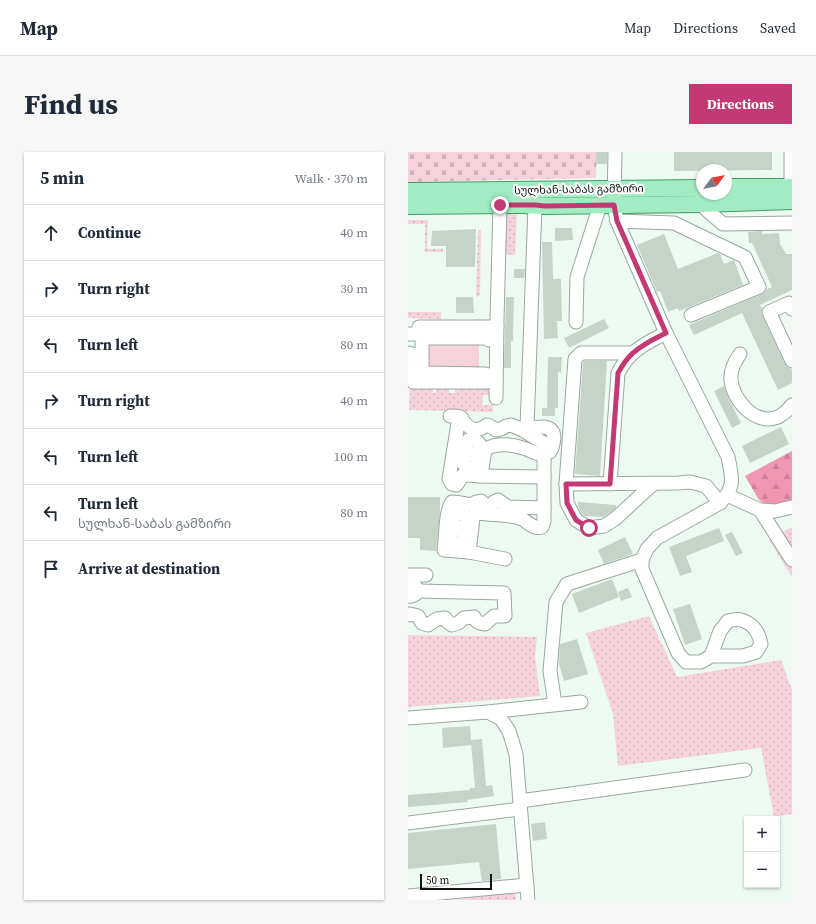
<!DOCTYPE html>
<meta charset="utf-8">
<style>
:root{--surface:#fff;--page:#f6f6f7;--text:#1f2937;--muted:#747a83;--line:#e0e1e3;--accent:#c23973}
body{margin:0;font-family:"Source Serif 4","Noto Sans Georgian",serif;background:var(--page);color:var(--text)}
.controls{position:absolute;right:12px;bottom:12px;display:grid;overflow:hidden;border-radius:0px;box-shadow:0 1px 3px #0004}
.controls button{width:36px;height:36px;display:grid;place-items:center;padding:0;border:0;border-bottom:1px solid var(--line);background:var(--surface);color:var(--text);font:20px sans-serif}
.compass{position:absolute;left:288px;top:12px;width:36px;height:36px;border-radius:50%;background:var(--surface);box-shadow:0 1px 3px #0004;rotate:58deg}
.scale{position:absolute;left:12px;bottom:10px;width:72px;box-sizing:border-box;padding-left:4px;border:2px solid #0e1310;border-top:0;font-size:11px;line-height:14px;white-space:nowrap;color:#0e1310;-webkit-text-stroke:3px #fff;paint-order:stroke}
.stop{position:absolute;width:12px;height:12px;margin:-9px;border:3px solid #c23973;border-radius:50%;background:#fff}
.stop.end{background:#c23973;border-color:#fff;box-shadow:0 1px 4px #0008}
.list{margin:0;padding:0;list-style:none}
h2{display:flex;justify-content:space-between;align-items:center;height:52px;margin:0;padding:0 16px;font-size:17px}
h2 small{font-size:13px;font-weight:400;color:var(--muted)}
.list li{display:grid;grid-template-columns:26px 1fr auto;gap:12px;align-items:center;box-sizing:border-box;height:56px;padding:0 16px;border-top:1px solid var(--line)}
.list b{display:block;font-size:15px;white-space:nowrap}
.list p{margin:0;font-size:13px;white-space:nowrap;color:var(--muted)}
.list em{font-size:13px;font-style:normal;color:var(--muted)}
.icon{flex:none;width:22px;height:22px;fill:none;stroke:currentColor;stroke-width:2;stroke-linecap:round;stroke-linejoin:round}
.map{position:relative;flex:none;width:384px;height:748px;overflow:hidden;border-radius:0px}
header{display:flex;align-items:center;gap:24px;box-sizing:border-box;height:56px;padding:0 20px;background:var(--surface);border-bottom:1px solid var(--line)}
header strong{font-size:19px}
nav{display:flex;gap:22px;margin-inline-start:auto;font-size:14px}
.intro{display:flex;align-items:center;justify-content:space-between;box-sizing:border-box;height:96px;padding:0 24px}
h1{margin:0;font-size:28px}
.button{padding:10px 18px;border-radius:0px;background:var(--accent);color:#fff;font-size:14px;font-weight:700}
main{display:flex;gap:24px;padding:0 24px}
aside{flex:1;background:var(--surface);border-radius:0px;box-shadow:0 1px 3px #0004}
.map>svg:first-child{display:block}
.grass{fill:url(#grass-dots)}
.forest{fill:url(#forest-firs)}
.cemetery{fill:url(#cemetery-stones)}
.garden{fill:#f6d2dc}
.building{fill:#c5d3c9}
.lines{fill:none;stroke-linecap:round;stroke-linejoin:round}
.minor-casing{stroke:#9aa79e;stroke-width:15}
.major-casing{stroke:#459869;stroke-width:18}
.minor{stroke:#fff;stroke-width:13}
.major{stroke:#a1ecc2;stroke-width:16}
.route{stroke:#c23973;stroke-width:5}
.labels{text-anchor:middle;stroke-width:4;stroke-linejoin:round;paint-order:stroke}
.street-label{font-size:11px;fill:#0e1310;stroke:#fff}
</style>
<header>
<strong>Map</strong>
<nav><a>Map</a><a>Directions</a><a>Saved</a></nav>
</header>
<div class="intro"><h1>Find us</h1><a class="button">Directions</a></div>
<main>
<aside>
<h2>5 min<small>Walk · 370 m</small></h2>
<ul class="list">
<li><svg class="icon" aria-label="ahead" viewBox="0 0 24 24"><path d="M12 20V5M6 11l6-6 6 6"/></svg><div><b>Continue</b></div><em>40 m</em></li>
<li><svg class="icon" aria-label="right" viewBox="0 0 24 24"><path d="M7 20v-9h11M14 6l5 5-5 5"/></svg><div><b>Turn right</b></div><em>30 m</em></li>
<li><svg class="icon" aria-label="left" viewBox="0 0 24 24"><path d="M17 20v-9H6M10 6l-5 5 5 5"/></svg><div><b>Turn left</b></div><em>80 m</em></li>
<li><svg class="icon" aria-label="right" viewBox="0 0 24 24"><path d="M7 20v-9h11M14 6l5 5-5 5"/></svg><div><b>Turn right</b></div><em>40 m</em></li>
<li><svg class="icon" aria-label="left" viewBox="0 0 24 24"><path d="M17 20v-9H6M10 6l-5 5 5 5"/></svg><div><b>Turn left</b></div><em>100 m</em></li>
<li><svg class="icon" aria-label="left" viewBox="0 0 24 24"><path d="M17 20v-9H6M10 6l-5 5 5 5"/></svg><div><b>Turn left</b><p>სულხან-საბას გამზირი</p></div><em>80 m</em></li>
<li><svg class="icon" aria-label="arrive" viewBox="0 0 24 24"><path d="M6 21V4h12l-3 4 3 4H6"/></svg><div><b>Arrive at destination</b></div></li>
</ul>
</aside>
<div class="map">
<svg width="384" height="748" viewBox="0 0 384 748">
<defs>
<pattern id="grass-dots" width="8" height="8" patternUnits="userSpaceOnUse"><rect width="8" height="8" fill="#f6d2dc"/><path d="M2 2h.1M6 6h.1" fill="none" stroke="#d2b3bc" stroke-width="1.8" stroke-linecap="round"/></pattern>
<pattern id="forest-firs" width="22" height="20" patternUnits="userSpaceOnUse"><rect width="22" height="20" fill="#f096b3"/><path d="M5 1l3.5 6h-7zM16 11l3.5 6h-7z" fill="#cd8099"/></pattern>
<pattern id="cemetery-stones" width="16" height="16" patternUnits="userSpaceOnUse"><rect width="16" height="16" fill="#f6d2dc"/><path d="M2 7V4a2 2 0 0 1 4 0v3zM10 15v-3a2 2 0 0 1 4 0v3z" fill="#d2b3bc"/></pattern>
</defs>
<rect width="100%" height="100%" fill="#ecfaf1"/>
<g class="grass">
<polygon points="94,61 109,62 107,103 93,102"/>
<polygon points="0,68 20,68 19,97 35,97 35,100 17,100 17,72 0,72"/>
<polygon points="70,78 73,78 72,144 68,144"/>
<polygon points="0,160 33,160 33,167 0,166"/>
<polygon points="2,233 25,233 25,241 28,241 28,233 41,233 41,241 47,241 47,233 84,233 85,243 75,243 74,253 85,253 85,260 1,258"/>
<polygon points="384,375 384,425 361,388"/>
<polygon points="241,464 269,525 373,508 384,538 384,662 366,665 353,596 210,614 205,562 178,481"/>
<polygon points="0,483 129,485 127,504 132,544 0,555"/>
<polygon points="107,740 108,748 48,748"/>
</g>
<polygon class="forest" points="384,299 384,351 361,354 351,348 337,324"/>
<polygon class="cemetery" points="0,0 189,0 188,26 0,30"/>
<polygon class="garden" points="15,187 71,187 71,215 16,215"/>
<g class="building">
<rect x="188" y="0" width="11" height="12"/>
<polygon points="266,0 364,0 364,18 266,19"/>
<polygon points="147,76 164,76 165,88 147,89"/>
<polygon points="68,77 67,115 38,115 38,94 23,94 24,79"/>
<polygon points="354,79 354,82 371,81 372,92 378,102 384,102 384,138 352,153 354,156 353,160 354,163 377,212 379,215 383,217 384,219 384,231 370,238 334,161 286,183 281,173 354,142 357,140 359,137 364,135 344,91 341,91 340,80"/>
<polygon points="256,82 270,117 310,101 312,102 316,112 326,108 335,133 271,159 270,156 260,160 252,139 249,140 229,93"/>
<polygon points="134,90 144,90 145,127 153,127 154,169 149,169 150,186 136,187"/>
<polygon points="106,117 117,117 116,126 106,126"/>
<polygon points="48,145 65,145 66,161 48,161"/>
<polygon points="98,145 106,145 105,189 103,189 103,216 96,216"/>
<polygon points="196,167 201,176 161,196 156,186"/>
<polygon points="140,205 154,205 153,221 150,220 150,256 147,256 147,264 134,264 134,256 139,256"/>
<polygon points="176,209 199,209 192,324 167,322 175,211"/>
<polygon points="316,234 321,247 333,271 324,276 306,239"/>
<polygon points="373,275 381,292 342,311 334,294"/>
<polygon points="0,345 32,345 32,361 28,399 12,398 12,386 0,386"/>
<polygon points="170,350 208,353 208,356 202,361 195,365 177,364 174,362 170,354"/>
<polygon points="311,376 316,389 278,404 284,420 272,424 261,395"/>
<polygon points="324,380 335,401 328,404 317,383"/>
<polygon points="217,385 225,402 196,412 190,398"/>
<polygon points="204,427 211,445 171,461 164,442"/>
<polygon points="220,436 224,445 213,449 210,440"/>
<polygon points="282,452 294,487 277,493 265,457"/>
<polygon points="169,487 180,522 156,529 151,512 152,492"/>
<polygon points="62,574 63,588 74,587 78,634 84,633 86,644 59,648 60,650 0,655 0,643 62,638 62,636 67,636 63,591 63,593 35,596 34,576"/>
<polygon points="137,670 139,687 125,689 123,672"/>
<polygon points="88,672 93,727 74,729 71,710 0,717 0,681"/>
</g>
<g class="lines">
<g class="minor-casing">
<g id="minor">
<path d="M 207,0 L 206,53 L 209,69 L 258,181 L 320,305 C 324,326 328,334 312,351 L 249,386 L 239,397 L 234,408 L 234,417 L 270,501 L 278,510 L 293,510 L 303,504 L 312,479 L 320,469 C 324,468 330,467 333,468 C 345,471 351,481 353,492 L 348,500 L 335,504 L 303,504"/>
<polyline points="383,0 383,35 384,41"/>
<polyline points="292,52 315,72 384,71"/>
<polyline points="209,69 266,71 337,105 351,135 283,163"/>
<polyline points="384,157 381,151 361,160 384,209"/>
<polyline points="168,170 169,125 192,53"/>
<polyline points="11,175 89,175"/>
<polyline points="0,182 24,182"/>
<polyline points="0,201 7,203 9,206 10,211 6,215"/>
<polyline points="225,201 173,201 167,207 158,332 159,351 168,368 181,376 196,374 207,367 245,332"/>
<path d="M 332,202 C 327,209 322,219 323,228 C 325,249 348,274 370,265 C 376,262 380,258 384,253"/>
<polyline points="0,213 4,215 2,227 5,230 79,230 81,229 81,223 77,222 16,221 15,220 14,214 14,187 19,186 78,186 81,188"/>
<polyline points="88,246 89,168 92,53"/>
<path d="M 42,264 C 45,264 49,264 52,265 C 55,266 54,268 56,270 C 63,279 69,280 79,273 L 82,274 L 88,278 L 93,277 L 98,274 L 103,273 L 110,276 L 137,275 C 150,278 146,291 142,300 C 129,305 126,299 115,296 C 104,292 88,291 78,297 C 74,306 76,315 72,324 L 60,323 L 58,315"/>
<path d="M 51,265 L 41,327 L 44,332 L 48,333 C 52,330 52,325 56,322 L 60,323"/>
<polyline points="111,276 144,296"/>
<polyline points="119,276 127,53"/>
<circle cx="62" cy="309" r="7"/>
<path d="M 63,302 C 60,300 57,298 58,294 C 58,278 85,295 65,302"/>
<polyline points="72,324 136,325 136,302"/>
<polyline points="158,332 271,331 282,330 298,334 312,351"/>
<path d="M 202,332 L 210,221 C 214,214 219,206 225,201 C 235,192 246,187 258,181"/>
<polyline points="319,343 352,358 367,359 384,355"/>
<polyline points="352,358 384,408"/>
<path d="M 49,375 C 46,373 44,371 45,367 C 48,353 70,369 52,377"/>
<circle cx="49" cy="384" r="7"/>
<path d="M 61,400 L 65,366 L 67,363 L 71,361 C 84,363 99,362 112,366 C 120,369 125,378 134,375 L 136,369 L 136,325"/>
<path d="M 97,407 L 61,400 L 36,398 C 38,386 37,360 44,350 C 53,350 56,352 64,353 L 68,350 L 73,349 L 77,353 L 82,354 L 86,350 L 90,348 L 100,355 L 136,356"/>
<polyline points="0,423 18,423"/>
<path d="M 0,433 C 12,430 12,446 0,444"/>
<path d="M 0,463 L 2,462 L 10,464 L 14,471 L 20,473 L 29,467 L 37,466 L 40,470 L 44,473 L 50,471 L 56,466 L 66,465 C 68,470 71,471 77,472 L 86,464 L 97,464 L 96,441 L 9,439"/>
<polyline points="147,552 142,519 148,450 159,432 234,408"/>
<polyline points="80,560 173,550"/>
<polyline points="0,566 80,560 93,567 101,579 108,602 120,748"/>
<polyline points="112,649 337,618"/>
<polyline points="0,671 112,657"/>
<polyline points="0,744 119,733"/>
</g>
</g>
<g class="major-casing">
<g id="major">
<polyline points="318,35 384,35"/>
<polyline points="0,39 294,36"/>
<polyline points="0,54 114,53 137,54 292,52 384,49"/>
</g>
</g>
<use href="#minor" class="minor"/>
<use href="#major" class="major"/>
</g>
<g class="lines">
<path class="route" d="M 92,53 L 127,53 L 137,54 L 206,53 L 209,69 L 258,181 C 246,187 235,192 225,201 C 219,206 214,214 210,221 L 202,332 L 158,332 L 159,351 L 168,368 L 181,376"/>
</g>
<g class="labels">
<g class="street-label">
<text transform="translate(171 37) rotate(-1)" y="4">სულხან-საბას გამზირი</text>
</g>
</g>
</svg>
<div class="controls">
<button>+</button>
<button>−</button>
</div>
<svg class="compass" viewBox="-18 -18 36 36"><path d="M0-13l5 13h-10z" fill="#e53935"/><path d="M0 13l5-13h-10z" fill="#747a83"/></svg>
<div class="scale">50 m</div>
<div class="stop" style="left:181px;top:376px"></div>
<div class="stop end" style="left:92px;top:53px"></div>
</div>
</main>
